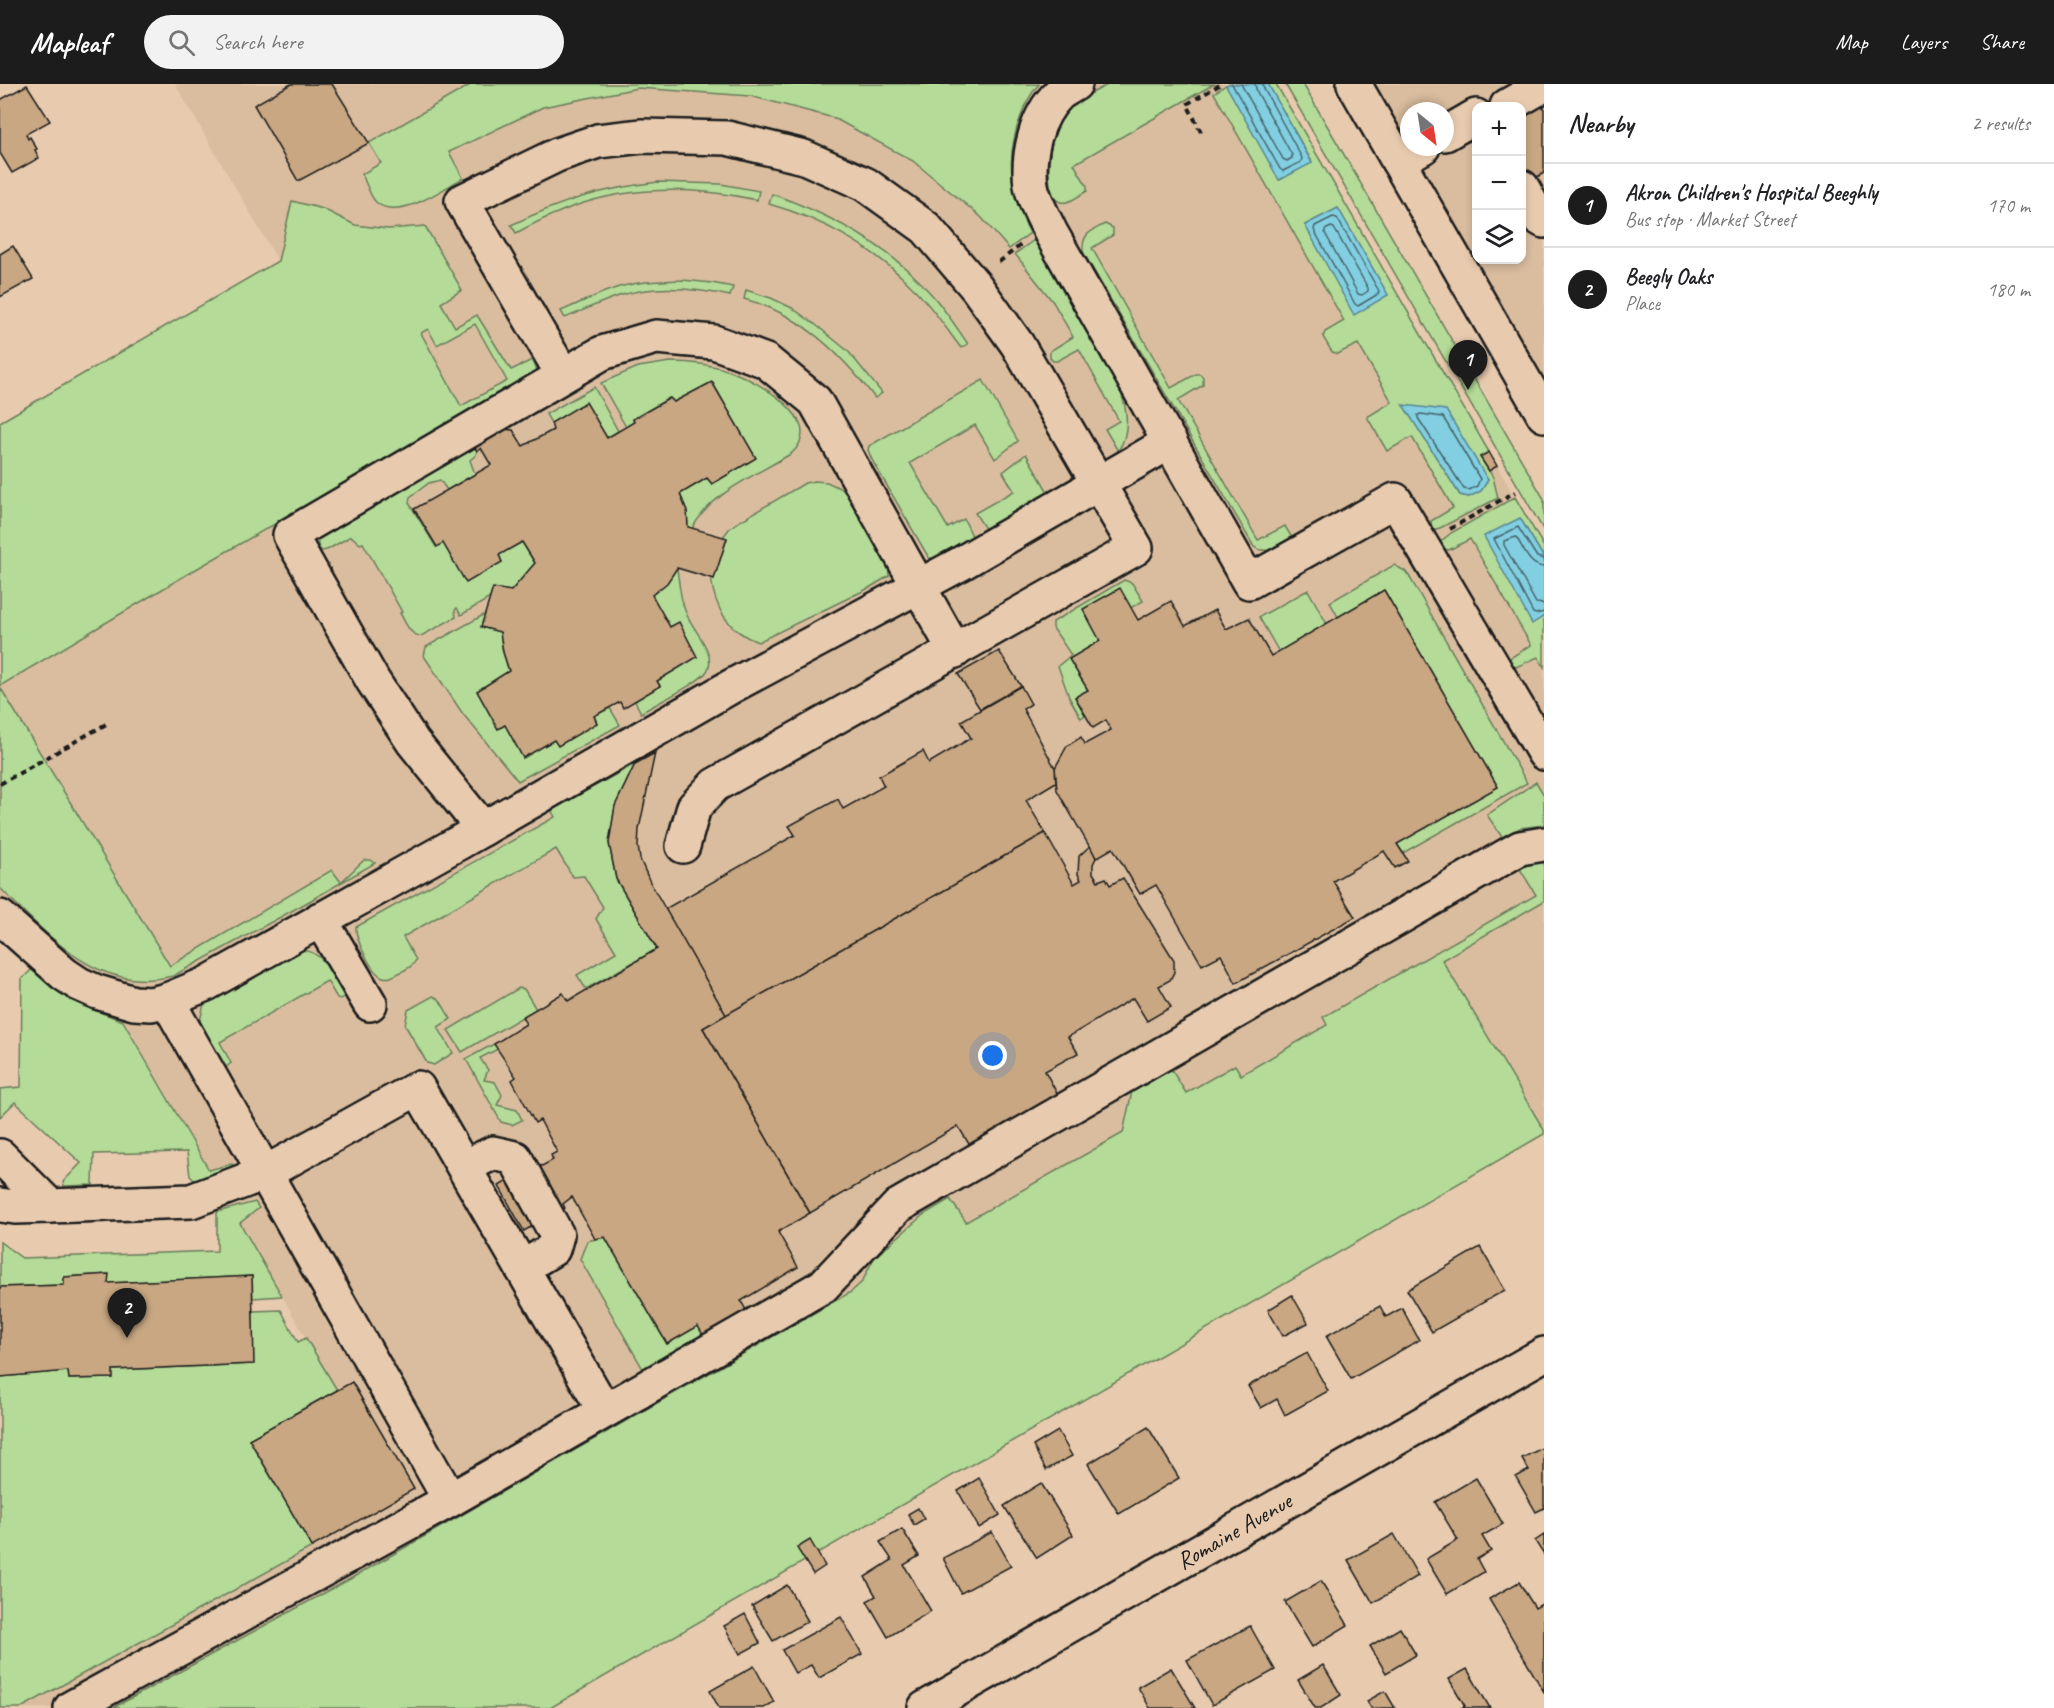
<!DOCTYPE html>
<meta charset="utf-8">
<style>
:root{--surface:#fff;--page:#f2f2f2;--text:#202124;--muted:#757577;--line:#e0e0e0;--accent:#1c1c1c}
body{margin:0;font-family:Caveat,sans-serif;background:var(--page);color:var(--text)}
.controls{position:absolute;right:18px;top:18px;display:grid;overflow:hidden;border-radius:12px;box-shadow:0 3px 9px #0003}
.controls button{width:54px;height:54px;display:grid;place-items:center;padding:0;border:0;border-bottom:2px solid var(--line);background:var(--surface);color:var(--text);font:30px sans-serif}
.compass{position:absolute;left:1400px;top:18px;width:54px;height:54px;border-radius:50%;background:var(--surface);box-shadow:0 3px 9px #0003;rotate:150deg}
.you{position:absolute;left:993px;top:972px;width:21px;height:21px;margin:-15px;border:4px solid #fff;border-radius:50%;background:#1a73e8;box-shadow:0 0 0 9px #1a73e833}
.badge{display:grid;place-items:center;width:39px;height:39px;border-radius:50%;background:var(--accent);color:#fff;font-size:20px;font-weight:700}
.pin{position:absolute;translate:-50% -50px;filter:drop-shadow(0 2px 3px #0008)}
.pin::after{content:'';position:absolute;top:32px;width:21px;height:18px;background:inherit;clip-path:polygon(0 0,100% 0,50% 100%)}
.list{margin:0;padding:0;list-style:none}
h2{display:flex;justify-content:space-between;align-items:center;height:78px;margin:0;padding:0 24px;font-size:26px}
h2 small{font-size:20px;font-weight:400;color:var(--muted)}
.list li{display:grid;grid-template-columns:39px 1fr auto;gap:18px;align-items:center;box-sizing:border-box;height:84px;padding:0 24px;border-top:2px solid var(--line)}
.list b{display:block;font-size:22px;white-space:nowrap}
.list p{margin:0;font-size:20px;white-space:nowrap;color:var(--muted)}
.list em{font-size:20px;font-style:normal;color:var(--muted)}
.icon{flex:none;width:33px;height:33px;fill:none;stroke:currentColor;stroke-width:2;stroke-linecap:round;stroke-linejoin:round}
.map{position:relative;flex:none;width:1544px;height:1624px;overflow:hidden}
header{display:flex;align-items:center;gap:36px;box-sizing:border-box;height:84px;padding:0 30px;background:var(--accent);color:#fff}
header strong{font-size:28px}
nav{display:flex;gap:33px;margin-inline-start:auto;font-size:21px}
.search{width:420px;height:54px;background:var(--page);display:flex;align-items:center;gap:15px;box-sizing:border-box;padding:0 21px;border-radius:33px;color:var(--muted);font-size:22px}
main{display:flex}
aside{flex:1;background:var(--surface)}
.map>svg:first-child{display:block}
.built{fill:#dabd9f;fill-rule:evenodd}
.green{fill:#b4db97;stroke:#687c5a;stroke-width:1.5;fill-rule:evenodd}
.water{fill:#82cfe2;stroke:#598793;stroke-width:1.5}
.lines{fill:none;stroke-linecap:round;stroke-linejoin:round}
.shore{stroke:#45646b;stroke-width:1.5}
.building{fill:#c8a782;stroke:#1c1c1c;stroke-width:1.5}
.minor-casing{stroke:#1c1c1c;stroke-width:38}
.major-casing{stroke:#1c1c1c;stroke-width:38}
.path{stroke:#1c1c1c;stroke-width:4;stroke-dasharray:6 4.5;stroke-linecap:butt}
.minor{stroke:#e8cbaf;stroke-width:33}
.major{stroke:#e8cbaf;stroke-width:33}
.labels{text-anchor:middle;stroke-width:6;stroke-linejoin:round;paint-order:stroke}
.street-label{font-size:24px;fill:#1c1c1c;stroke:#e8cbaf}
</style>
<header>
<strong>Mapleaf</strong>
<div class="search"><svg class="icon" aria-label="search" viewBox="0 0 24 24"><circle cx="10" cy="10" r="6"/><path d="M15 15l6 6"/></svg>Search here</div>
<nav><a>Map</a><a>Layers</a><a>Share</a></nav>
</header>
<main>
<div class="map">
<svg width="1544" height="1624" viewBox="0 0 1544 1624">
<rect width="100%" height="100%" fill="#e8cbaf"/>
<filter id="ink" filterUnits="userSpaceOnUse"><feTurbulence type="fractalNoise" baseFrequency=".0167" numOctaves="2"/><feDisplacementMap in="SourceGraphic" scale="12" xChannelSelector="R" yChannelSelector="G"/><feConvolveMatrix kernelMatrix="1 2 1 2 8 2 1 2 1" color-interpolation-filters="sRGB"/></filter>
<g filter="url(#ink)">
<g class="built">
<polygon points="175,0 1276,0 1544,463 1544,1046 1442,876 136,1624 21,1624 312,1463 249,1355 336,1306 123,937 84,922 56,905 0,857 0,602 191,488 397,371 278,177"/>
<path d="M 1354,0 L 1544,0 L 1544,331 ZM 1476,22 L 1522,22 L 1522,176 L 1476,176 ZM 1409,27 L 1445,27 L 1445,63 L 1409,63 Z"/>
</g>
<g class="green">
<path d="M 472,0 L 1039,0 C 1031,9 1025,21 1021,32 C 1005,72 1010,112 1030,149 L 1009,165 L 981,133 L 913,77 L 834,34 L 750,12 L 638,4 L 543,23 L 449,68 L 463,94 C 442,105 400,137 377,119 C 370,114 366,98 362,90 L 381,79 L 369,59 Z"/>
<path d="M 1109,0 L 1214,0 L 1074,80 L 1087,102 L 1087,107 C 1081,110 1073,117 1067,118 C 1042,124 1049,65 1053,53 C 1056,44 1062,32 1069,25 C 1080,14 1096,7 1109,0 Z"/>
<path d="M 1268,0 L 1276,0 L 1489,368 L 1480,373 L 1493,393 L 1498,414 L 1440,444 L 1432,446 L 1431,437 L 1453,424 L 1412,353 L 1387,367 L 1367,333 L 1392,318 L 1358,260 L 1337,270 L 1332,268 L 1323,253 L 1325,248 L 1344,237 L 1214,9 L 1226,1 L 1280,96 L 1312,78 ZM 1338,124 L 1388,211 L 1305,141 ZM 1404,322 L 1488,396 L 1481,407 L 1469,413 L 1460,411 Z"/>
<polygon points="1285,0 1303,0 1544,415 1544,447"/>
<path d="M 658,98 L 721,100 L 759,107 L 757,116 C 693,102 623,101 562,127 C 546,133 531,141 516,149 L 511,141 C 564,116 600,105 658,98 Z"/>
<path d="M 772,110 C 832,131 891,163 933,212 C 946,227 957,244 968,260 L 961,264 C 945,243 931,221 912,203 C 873,163 822,135 769,120 Z"/>
<path d="M 292,117 L 323,125 L 355,141 L 388,145 L 425,142 L 462,206 L 441,219 L 455,243 L 477,231 L 511,286 L 532,276 L 537,286 L 534,291 L 191,488 L 0,602 L 0,338 L 278,177 ZM 475,240 L 507,297 L 461,322 L 421,249 L 428,245 L 437,261 Z"/>
<path d="M 1105,140 L 1113,144 L 1113,151 L 1092,164 L 1171,304 L 1196,290 L 1200,290 L 1203,293 L 1203,301 L 1178,316 L 1258,456 L 1285,442 L 1292,454 C 1280,461 1267,472 1254,463 L 1083,168 C 1082,149 1090,148 1105,140 Z"/>
<path d="M 1034,156 L 1118,301 C 1127,322 1131,347 1118,367 L 1105,345 L 1119,337 L 1079,265 L 1057,277 L 1053,277 L 1050,274 L 1050,267 L 1073,253 L 1053,218 L 1015,170 Z"/>
<path d="M 683,196 L 712,199 L 733,203 L 730,212 C 695,204 657,200 622,211 C 603,217 584,226 565,234 L 561,227 C 578,220 595,211 613,205 C 636,197 659,197 683,196 Z"/>
<path d="M 746,206 L 771,214 L 792,224 L 816,241 L 848,267 L 882,309 L 875,314 C 840,269 800,229 744,215 Z"/>
<path d="M 670,278 C 690,278 711,280 730,287 C 757,297 828,336 792,369 C 757,391 711,408 692,445 L 688,443 L 687,427 L 680,410 L 707,394 L 712,400 L 755,374 L 712,298 L 674,318 L 669,314 L 633,335 L 634,338 L 626,343 L 601,299 L 638,283 Z"/>
<polygon points="983,296 1018,357 995,375 975,341 910,379 948,444 964,435 975,458 942,475 929,474 872,376 868,366 869,362"/>
<polygon points="594,303 618,347 607,354 586,319 551,339 546,330"/>
<path d="M 474,362 L 477,367 L 476,371 L 470,376 L 475,390 L 447,406 L 440,396 L 429,399 L 410,413 L 409,419 L 436,463 L 443,459 L 466,498 L 502,478 L 499,471 L 522,458 L 535,479 L 511,507 L 493,504 L 490,514 L 461,531 L 457,524 L 455,526 L 456,533 L 421,552 C 409,551 406,539 400,529 L 402,528 L 363,459 L 360,460 L 351,452 L 327,466 L 322,467 C 317,463 317,459 319,453 Z"/>
<polygon points="1026,370 1052,415 989,451 975,429 1014,407 1003,388"/>
<path d="M 814,397 L 827,398 L 842,405 L 847,411 L 883,472 L 888,482 L 889,492 L 869,504 L 758,558 C 728,547 715,525 711,494 L 714,494 L 727,455 L 723,453 L 729,445 L 735,440 L 805,399 Z"/>
<polygon points="1515,413 1544,463 1544,474 1520,434 1532,539 1544,532 1544,583 1538,573 1516,583 1511,582 1508,577 1510,574 1531,561 1470,455 1449,466 1444,465 1440,458 1451,449"/>
<polygon points="1394,481 1405,487 1409,492 1527,699 1403,769 1397,760 1498,703 1384,506 1338,533 1330,518"/>
<path d="M 677,484 C 679,499 680,515 686,529 C 692,545 718,570 707,587 C 700,599 655,620 641,629 L 635,617 L 660,602 L 657,597 L 697,573 L 679,539 L 670,543 L 652,511 Z"/>
<polygon points="1124,496 1132,499 1143,517 1130,524 1100,557 1069,575 1088,606 1075,613 1085,631 1081,634 1069,613 1058,582 1071,571 1053,544 1053,538"/>
<polygon points="1308,506 1327,540 1279,568 1259,533"/>
<polygon points="485,530 481,543 500,548 503,568 509,587 477,607 498,645 505,641 523,674 554,656 597,639 594,632 610,624 620,641 518,697 463,630 424,572 426,563"/>
<path d="M 0,603 L 170,882 L 332,786 L 341,798 L 364,776 L 371,776 L 375,779 L 306,819 L 173,892 C 98,911 49,852 0,804 Z"/>
<path d="M 635,680 L 615,722 L 609,759 L 616,795 L 657,865 L 586,905 L 577,891 L 616,868 L 596,835 L 603,823 L 584,792 L 573,793 L 556,765 L 403,853 L 416,876 C 412,883 408,884 401,888 C 395,891 390,895 383,893 C 372,890 355,854 356,843 L 555,733 L 551,726 Z"/>
<polygon points="1536,698 1544,711 1544,741 1520,744 1502,753 1487,731"/>
<polygon points="1544,778 1544,817 1442,876 1544,1046 1544,1050 550,1624 113,1624 350,1495 851,1208 862,1198 874,1174 923,1131 950,1115 966,1138 1123,1049 1132,1007 1171,985 1186,1009 1235,981 1241,991 1327,941 1323,933 1536,811 1520,785 1527,781"/>
<path d="M 300,866 C 323,866 335,892 344,912 L 340,915 L 337,914 L 327,897 L 220,958 L 231,979 L 225,984 L 220,983 L 203,950 L 200,937 L 204,920 Z"/>
<polygon points="33,884 56,905 84,922 123,937 209,1086 232,1080 234,1084 229,1090 194,1096 190,1092 187,1068 94,1070 93,1101 64,1102 63,1098 81,1079 15,1018 0,1033 0,1005 21,1003 22,895"/>
<polygon points="519,904 524,905 536,925 462,968 448,946"/>
<polygon points="433,912 439,915 451,935 438,943 453,969 434,981 427,979 405,941 408,926"/>
<polygon points="494,960 498,965 480,974 488,986 484,996 495,998 502,1011 497,1021 517,1026 522,1036 512,1041 501,1038 466,975"/>
<polygon points="255,1118 259,1124 240,1139 282,1212 253,1214 252,1192 108,1199 108,1190 64,1193 64,1201 0,1203 0,1158 22,1174 217,1167 217,1128"/>
<polygon points="605,1153 667,1260 698,1242 703,1251 643,1285 580,1175 587,1157"/>
<polygon points="281,1226 298,1258 306,1254 337,1306 249,1355 312,1463 21,1624 0,1624 0,1293 68,1287 69,1295 112,1294 113,1286 253,1280 253,1227"/>
</g>
<g class="water">
<polygon points="1229,0 1268,0 1312,79 1279,96 1226,1"/>
<polygon points="1338,124 1388,211 1354,231 1305,141"/>
<polygon points="1403,321 1446,326 1488,396 1481,407 1469,413 1460,411"/>
<polygon points="1520,434 1544,474 1544,532 1532,540 1484,452"/>
</g>
<g class="lines">
<g class="shore">
<polyline points="1232,0 1280,85 1283,87 1301,78 1302,74 1264,5 1263,0"/>
<polyline points="1241,0 1283,75 1287,77 1292,74 1292,71 1257,8 1255,0"/>
<polygon points="1333,133 1337,134 1379,207 1378,210 1358,222 1355,220 1314,146 1315,142"/>
<polygon points="1331,143 1334,144 1368,204 1368,207 1362,211 1358,210 1325,149 1325,146"/>
<polygon points="1421,330 1443,333 1480,395 1477,402 1469,406 1464,405 1418,334 1418,331"/>
<polyline points="1544,475 1537,473 1518,443 1494,455 1533,529 1536,530 1544,528"/>
<path d="M 1544,483 C 1528,482 1524,464 1516,453 L 1504,457 L 1504,461 L 1536,519 L 1544,520"/>
</g>
</g>
<g class="building">
<polygon points="291,0 332,0 369,59 298,97 254,21"/>
<polygon points="27,1 50,37 26,50 28,55 30,53 37,65 35,66 39,74 12,89 0,69 0,16"/>
<polygon points="1544,8 1544,89 1523,101 1522,98 1522,22"/>
<polygon points="13,162 33,195 0,213 0,170"/>
<polygon points="712,298 756,374 712,400 707,394 680,410 687,427 688,443 727,454 714,495 677,484 667,499 652,511 670,543 679,538 697,573 657,597 660,602 623,624 620,618 594,632 597,639 558,662 554,656 523,674 505,641 498,645 477,607 509,587 503,568 500,548 481,543 493,504 511,507 535,479 522,458 499,471 502,478 466,499 443,459 437,463 414,425 491,381 481,364 477,367 474,362 503,345 513,346 523,362 553,346 551,339 586,318 607,354 634,338 633,335 670,314 674,318"/>
<polygon points="1489,368 1497,382 1489,387 1480,373"/>
<polygon points="1120,504 1138,536 1171,517 1185,542 1215,526 1226,545 1249,534 1271,572 1384,506 1498,703 1397,760 1408,777 1395,784 1384,767 1333,797 1355,833 1236,899 1221,871 1202,881 1156,801 1140,810 1113,764 1096,774 1057,706 1055,684 1067,662 1081,653 1085,660 1111,646 1106,636 1093,644 1075,613 1088,606 1069,575 1100,557 1083,525"/>
<polygon points="999,567 1021,602 980,625 958,590"/>
<polygon points="1021,602 1031,620 1023,625 1055,684 1056,698 1026,716 1045,749 726,931 665,825 795,751 789,742 838,715 843,725 884,702 879,692 923,667 929,679 971,654 961,637"/>
<polygon points="655,669 639,745 638,762 640,775 650,798 726,931 703,944 810,1129 778,1148 798,1183 741,1217 746,1226 703,1251 698,1242 667,1260 605,1153 595,1155 572,1113 563,1120 565,1124 524,1147 499,1102 536,1080 542,1082 553,1076 551,1071 557,1068 540,1036 535,1039 512,996 516,993 494,960 526,940 522,933 563,909 568,917 657,865 616,795 609,759 615,722 635,680"/>
<polygon points="1045,749 1074,800 1081,796 1078,790 1079,772 1090,762 1096,774 1093,780 1093,789 1098,797 1106,794 1110,801 1123,794 1174,876 1174,888 1170,896 1159,902 1171,923 1147,937 1133,914 1068,953 1078,969 1045,987 1060,1015 972,1065 958,1042 810,1129 703,944"/>
<polygon points="1480,1163 1505,1206 1432,1248 1407,1206"/>
<polygon points="109,1190 108,1199 252,1192 254,1280 113,1286 113,1294 69,1295 68,1287 0,1293 0,1203 64,1201 64,1193"/>
<polygon points="1292,1211 1308,1239 1283,1252 1268,1226"/>
<polygon points="1380,1222 1386,1233 1402,1224 1419,1256 1351,1295 1326,1252"/>
<polygon points="1307,1269 1328,1307 1285,1331 1277,1315 1261,1324 1248,1302"/>
<polygon points="352,1298 414,1405 312,1463 249,1355"/>
<polygon points="1148,1343 1179,1394 1119,1430 1088,1380"/>
<polygon points="1058,1347 1072,1372 1046,1386 1033,1362"/>
<polygon points="1544,1363 1544,1424 1536,1428 1516,1393 1529,1386 1522,1374"/>
<polygon points="979,1394 1000,1431 979,1444 958,1407"/>
<polygon points="1476,1394 1503,1440 1482,1452 1491,1467 1477,1475 1484,1488 1447,1510 1426,1475 1458,1456 1435,1418"/>
<polygon points="1041,1399 1073,1451 1037,1474 1004,1422"/>
<polygon points="918,1424 924,1435 914,1441 908,1430"/>
<polygon points="902,1445 919,1472 904,1481 931,1527 888,1553 867,1517 876,1512 865,1493 892,1476 880,1458"/>
<polygon points="992,1448 1011,1482 961,1509 943,1474"/>
<polygon points="1394,1450 1418,1492 1373,1519 1348,1476"/>
<polygon points="1544,1451 1544,1471 1535,1457"/>
<polygon points="810,1456 825,1482 813,1490 797,1464"/>
<polygon points="1321,1497 1348,1541 1312,1563 1285,1518"/>
<polygon points="1519,1498 1535,1524 1544,1519 1544,1608 1489,1515"/>
<polygon points="787,1501 808,1537 773,1557 752,1522"/>
<polygon points="745,1530 760,1559 740,1570 724,1542"/>
<polygon points="841,1533 862,1570 819,1594 811,1581 795,1589 782,1566"/>
<polygon points="1250,1542 1275,1586 1212,1621 1187,1576"/>
<polygon points="1400,1544 1416,1571 1386,1589 1370,1562"/>
<polygon points="1323,1581 1341,1611 1321,1624 1315,1624 1298,1596"/>
<polygon points="754,1582 774,1618 764,1624 719,1624 710,1607"/>
<polygon points="1171,1584 1195,1624 1150,1624 1138,1603"/>
<polygon points="1467,1585 1490,1624 1461,1624 1465,1622 1449,1595"/>
<polygon points="1385,1607 1395,1624 1371,1624 1367,1617"/>
</g>
<g class="lines">
<g class="minor-casing">
<g id="minor">
<path d="M 1075,0 C 1070,3 1064,6 1059,10 C 1036,32 1027,71 1031,101 C 1033,115 1045,136 1051,149 L 1249,498 L 1395,416 L 1544,669"/>
<polyline points="1507,22 1544,1"/>
<polyline points="1445,50 1476,32"/>
<polyline points="1398,77 1423,63"/>
<polyline points="1522,103 1539,134 1544,137"/>
<polyline points="563,291 462,117 557,71 598,57 642,52 727,54 804,73 865,100 926,144 977,204 1017,260 1136,464 715,701 694,723 683,762"/>
<polyline points="483,745 413,658 373,597 290,451 602,269 656,253 714,258 766,277 815,317 955,567"/>
<polyline points="0,833 64,890 79,900 97,908 134,919 151,920 167,916 206,900 460,758 732,602 960,480 1170,358"/>
<polyline points="320,835 370,920"/>
<polyline points="167,916 450,1416"/>
<polyline points="0,1072 50,1122 191,1117 265,1089 418,1004 604,1326"/>
<polyline points="464,1083 493,1069 515,1074 557,1151 553,1165 522,1184"/>
<polyline points="0,1121 15,1123 50,1122"/>
<polyline points="71,1624 450,1416 823,1202 898,1122 1520,764 1544,760"/>
<polyline points="925,1624 1544,1270"/>
</g>
</g>
<g class="major-casing">
<polyline id="major" points="1354,0 1544,331"/>
</g>
<g class="path">
<polyline points="1201,48 1187,20 1221,0"/>
<polyline points="999,178 1022,160"/>
<polyline points="1450,445 1515,408"/>
<polyline points="0,700 108,639"/>
</g>
<use href="#minor" class="minor"/>
<use href="#major" class="major"/>
</g>
</g>
<g class="labels">
<g class="street-label">
<text transform="translate(1234 1447) rotate(-30)" y="8">Romaine Avenue</text>
</g>
</g>
</svg>
<div class="controls">
<button>+</button>
<button>−</button>
<button><svg class="icon" aria-label="layers" viewBox="0 0 24 24"><path d="M12 4l9 5-9 5-9-5zM3 14l9 5 9-5"/></svg></button>
</div>
<svg class="compass" viewBox="-18 -18 36 36"><path d="M0-13l5 13h-10z" fill="#e53935"/><path d="M0 13l5-13h-10z" fill="#757577"/></svg>
<div class="you"></div>
<div class="pin badge" style="left:1468px;top:306px">1</div>
<div class="pin badge" style="left:127px;top:1254px">2</div>
</div>
<aside>
<h2>Nearby<small>2 results</small></h2>
<ul class="list">
<li><span class="badge">1</span><div><b>Akron Children's Hospital Beeghly</b><p>Bus stop · Market Street</p></div><em>170 m</em></li>
<li><span class="badge">2</span><div><b>Beegly Oaks</b><p>Place</p></div><em>180 m</em></li>
</ul>
</aside>
</main>
